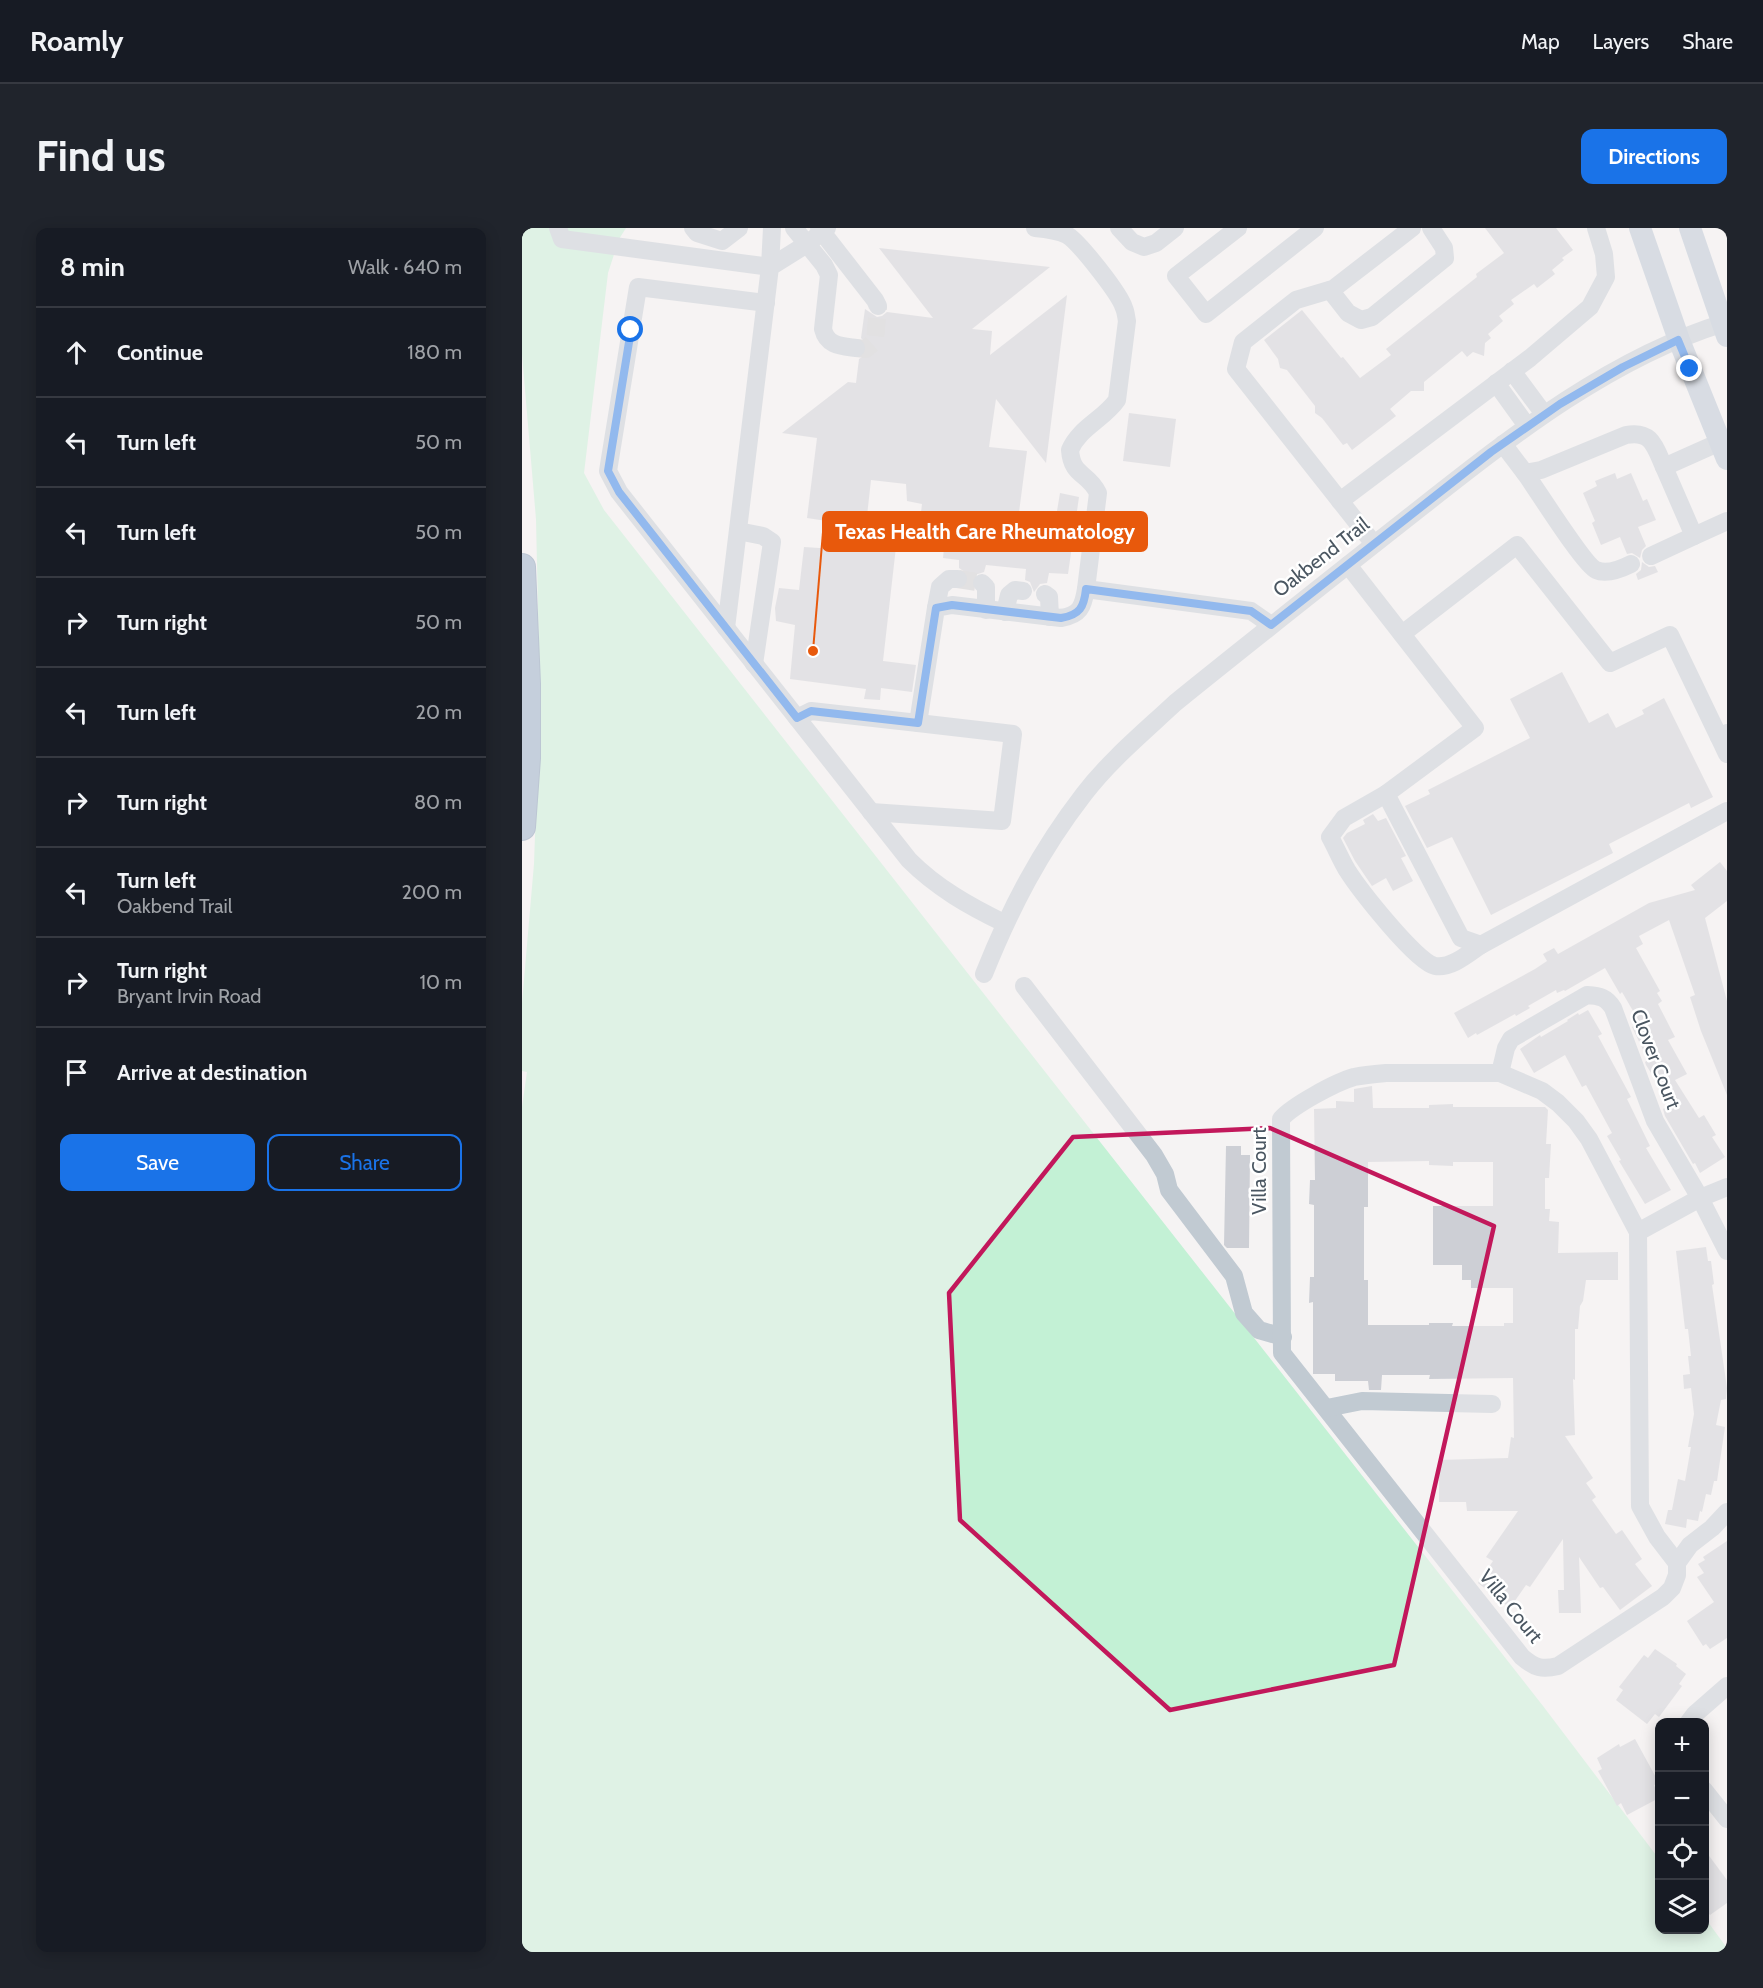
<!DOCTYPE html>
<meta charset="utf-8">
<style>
:root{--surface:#171b24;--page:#20242c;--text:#f1f3f6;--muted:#9ea1a6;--line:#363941;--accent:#1a73e8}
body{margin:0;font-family:Cabin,sans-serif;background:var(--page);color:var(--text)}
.controls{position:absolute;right:18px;bottom:18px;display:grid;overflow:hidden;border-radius:12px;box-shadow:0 3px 15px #0003}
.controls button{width:54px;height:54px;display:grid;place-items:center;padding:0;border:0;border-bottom:2px solid var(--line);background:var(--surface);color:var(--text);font:30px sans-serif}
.stop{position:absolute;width:18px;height:18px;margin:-14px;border:4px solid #1a73e8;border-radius:50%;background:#fff}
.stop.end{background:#1a73e8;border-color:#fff;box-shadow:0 2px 6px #0008}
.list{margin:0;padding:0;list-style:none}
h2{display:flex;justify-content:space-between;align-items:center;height:78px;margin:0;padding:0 24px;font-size:26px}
h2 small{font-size:20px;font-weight:400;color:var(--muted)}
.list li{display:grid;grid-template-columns:39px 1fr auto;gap:18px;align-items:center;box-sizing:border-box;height:90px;padding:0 24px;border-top:2px solid var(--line)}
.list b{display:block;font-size:22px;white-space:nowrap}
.list p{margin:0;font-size:20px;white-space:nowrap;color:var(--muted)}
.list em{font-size:20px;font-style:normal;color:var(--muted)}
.actions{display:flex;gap:12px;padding:18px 24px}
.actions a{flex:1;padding:14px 0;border:2px solid var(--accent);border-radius:12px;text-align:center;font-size:21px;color:var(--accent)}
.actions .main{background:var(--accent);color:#fff}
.icon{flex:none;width:33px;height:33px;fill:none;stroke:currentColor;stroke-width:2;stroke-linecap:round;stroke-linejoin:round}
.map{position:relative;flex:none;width:1205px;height:1724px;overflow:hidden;border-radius:12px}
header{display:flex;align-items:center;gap:36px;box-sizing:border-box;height:84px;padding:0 30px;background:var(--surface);border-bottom:2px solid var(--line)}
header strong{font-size:28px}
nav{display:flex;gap:33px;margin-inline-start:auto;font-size:21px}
.intro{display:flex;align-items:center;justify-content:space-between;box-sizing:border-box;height:144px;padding:0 36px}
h1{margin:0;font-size:42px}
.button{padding:15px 27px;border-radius:12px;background:var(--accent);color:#fff;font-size:21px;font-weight:700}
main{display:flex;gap:36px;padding:0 36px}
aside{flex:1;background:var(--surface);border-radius:12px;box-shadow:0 3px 15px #0003}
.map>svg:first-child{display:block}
.green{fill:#c3f1d5}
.building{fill:#cdcfd5;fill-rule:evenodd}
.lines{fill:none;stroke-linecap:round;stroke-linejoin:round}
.minor-tunnel{stroke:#caccce;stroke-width:18;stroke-dasharray:18 9;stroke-linecap:butt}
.highway-casing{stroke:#7690ad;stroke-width:28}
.minor{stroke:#c1cad2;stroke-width:18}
.major{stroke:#b3c2d1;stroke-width:22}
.highway{stroke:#8ba5c1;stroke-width:26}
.route{stroke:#1a73e8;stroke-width:8}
.marked{fill:none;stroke:#c2185b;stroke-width:4.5;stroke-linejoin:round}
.labels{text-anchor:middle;stroke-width:5;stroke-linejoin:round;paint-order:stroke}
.street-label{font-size:20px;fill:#4a5661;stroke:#fff}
.leader{fill:none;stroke:#e8590c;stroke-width:2}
.callout-dot{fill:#e8590c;stroke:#fff;stroke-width:2}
.callout{fill:#e8590c;stroke:#e8590c;stroke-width:2}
.callout-label{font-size:21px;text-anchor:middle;font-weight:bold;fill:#fff}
</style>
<header>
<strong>Roamly</strong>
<nav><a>Map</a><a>Layers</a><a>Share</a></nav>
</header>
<div class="intro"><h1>Find us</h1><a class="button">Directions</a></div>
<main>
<aside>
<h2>8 min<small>Walk · 640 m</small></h2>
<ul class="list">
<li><svg class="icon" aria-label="ahead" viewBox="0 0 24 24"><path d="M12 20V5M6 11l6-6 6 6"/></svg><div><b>Continue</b></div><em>180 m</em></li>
<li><svg class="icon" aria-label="left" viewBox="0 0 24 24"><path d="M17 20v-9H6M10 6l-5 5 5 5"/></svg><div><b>Turn left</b></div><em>50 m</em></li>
<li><svg class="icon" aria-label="left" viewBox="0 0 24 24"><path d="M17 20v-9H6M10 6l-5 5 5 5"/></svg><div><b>Turn left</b></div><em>50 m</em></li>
<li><svg class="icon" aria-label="right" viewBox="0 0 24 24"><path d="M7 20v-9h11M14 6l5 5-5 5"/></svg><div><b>Turn right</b></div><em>50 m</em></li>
<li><svg class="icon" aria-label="left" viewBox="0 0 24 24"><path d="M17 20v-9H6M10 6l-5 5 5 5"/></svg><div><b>Turn left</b></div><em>20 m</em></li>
<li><svg class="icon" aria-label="right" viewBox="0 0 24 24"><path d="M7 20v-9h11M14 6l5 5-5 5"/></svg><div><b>Turn right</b></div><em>80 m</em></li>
<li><svg class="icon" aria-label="left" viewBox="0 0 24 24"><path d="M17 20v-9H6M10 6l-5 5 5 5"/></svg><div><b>Turn left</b><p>Oakbend Trail</p></div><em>200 m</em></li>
<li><svg class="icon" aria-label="right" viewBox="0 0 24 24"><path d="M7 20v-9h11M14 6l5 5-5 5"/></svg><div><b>Turn right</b><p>Bryant Irvin Road</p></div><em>10 m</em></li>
<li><svg class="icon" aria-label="arrive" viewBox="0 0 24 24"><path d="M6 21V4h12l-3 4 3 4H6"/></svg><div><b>Arrive at destination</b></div></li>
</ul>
<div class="actions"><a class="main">Save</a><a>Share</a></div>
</aside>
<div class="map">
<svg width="1205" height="1724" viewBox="0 0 1205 1724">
<rect width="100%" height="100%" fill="#f5f3f3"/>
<polygon class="green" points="0,0 104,0 97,11 86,45 62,245 82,282 1021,1478 1137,1631 1138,1702 1182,1702 1183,1690 1205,1720 1205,1724 0,1724 0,879 5,844 0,843 0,775 12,636 18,470 14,291 0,126"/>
<g class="building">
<polygon points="963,0 1034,0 1051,22 1040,30 1042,32 1030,42 1033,46 1015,60 1012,56 989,72 992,76 977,88 981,93 966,106 969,110 963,115 962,128 951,124 945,129 940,123 902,154 902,163 889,163 868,181 874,188 830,222 825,215 821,217 800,190 793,185 793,178 765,142 758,140 756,131 742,112 780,82 819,130 821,129 838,150 869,127 864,121 955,49 954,46 982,25"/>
<polygon points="357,20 528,39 450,101 470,103 468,127 545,67 524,235 474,171 467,219 505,223 496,292 533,295 538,265 557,269 546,346 527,345 525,355 518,356 512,364 508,354 503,352 504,341 464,337 462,344 453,347 449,352 449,358 445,357 447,352 446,346 437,340 437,332 421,330 422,320 395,317 400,276 385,273 384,256 349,252 343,306 375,310 361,433 394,437 390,464 359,460 358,472 342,471 344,461 268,451 273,397 254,393 253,380 257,360 277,362 282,319 328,322 331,297 285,290 295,210 260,205 326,154 334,155 337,131 343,127 345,121 344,115 339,110 343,81 355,89 360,88 365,84 411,90"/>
<polygon points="607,185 654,191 648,239 601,233"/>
<polygon points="1093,245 1095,251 1109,245 1121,273 1125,271 1134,292 1116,299 1124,318 1120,322 1118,330 1110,325 1105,326 1098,309 1079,317 1070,295 1073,293 1061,265 1075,258 1073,253"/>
<polygon points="1120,334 1127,339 1133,338 1136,344 1116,352 1114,346 1119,342"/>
<polygon points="1040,444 1067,495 1086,485 1094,500 1122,486 1120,482 1142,470 1191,569 1169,580 1167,575 1087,616 1091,625 969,687 930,609 905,620 883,578 908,566 906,562 1008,510 988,471"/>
<polygon points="851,586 856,593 864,590 884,628 879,630 891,653 871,663 864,650 850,658 833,633 821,610 825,605 843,596 841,592"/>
<polygon points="1198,634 1205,643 1205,673 1183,690 1205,773 1205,867 1179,803 1168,769 1173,767 1147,692 1117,708 1121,716 1114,720 1138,763 1135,765 1140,773 1136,776 1153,809 1146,812 1165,846 1153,852 1177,890 1182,887 1194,907 1190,909 1203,929 1178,945 1173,935 1171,936 1143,888 1141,881 1150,875 1134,846 1131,848 1124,837 1123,834 1126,832 1110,799 1118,795 1100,764 1098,766 1083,740 1043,763 1042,762 1035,765 1034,762 1006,778 1008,780 994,788 993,786 955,807 954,805 946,810 932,785 1013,741 1025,733 1021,726 1032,720 1036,726 1127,675 1173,662 1169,657"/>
<polygon points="1066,782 1080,806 1076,808 1109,869 1105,871 1128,918 1124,920 1149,962 1123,976 1097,933 1099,932 1085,908 1090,905 1064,857 1060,859 1043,827 1012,845 998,821 1018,807 1019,809 1046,793 1045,792 1056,785 1057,787"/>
<path d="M 850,858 L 851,880 L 907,880 L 907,877 L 931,876 L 931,879 L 1023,879 L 1026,882 L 1024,916 L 1029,916 L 1027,950 L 1023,950 L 1023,981 L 1028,981 L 1027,993 L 1037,994 L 1036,1025 L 1096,1024 L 1096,1052 L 1064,1052 L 1061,1073 L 1058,1078 L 1056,1101 L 1053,1101 L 1053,1152 L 1051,1151 L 1053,1207 L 1043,1208 L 1071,1250 L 1064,1255 L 1074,1269 L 1070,1272 L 1094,1306 L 1100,1302 L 1120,1331 L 1113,1336 L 1130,1358 L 1098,1382 L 1081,1359 L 1078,1360 L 1057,1329 L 1059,1385 L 1037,1385 L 1036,1362 L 1042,1362 L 1041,1311 L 1008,1359 L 1004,1357 L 988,1380 L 956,1355 L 971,1333 L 964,1329 L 996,1283 L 945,1283 L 944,1274 L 917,1274 L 917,1232 L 986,1230 L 989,1209 L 992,1210 L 991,1150 L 907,1151 L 908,1147 L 860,1147 L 859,1162 L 847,1162 L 846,1153 L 813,1153 L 813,1146 L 791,1146 L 791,1074 L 787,1075 L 788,1049 L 792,1049 L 792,977 L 787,976 L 788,952 L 793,952 L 792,881 L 814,880 L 814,873 L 832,874 L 832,861 ZM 907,933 L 907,937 L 931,938 L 931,934 L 971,934 L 971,978 L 911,978 L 911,1037 L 940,1037 L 940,1052 L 949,1052 L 949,1060 L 991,1060 L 991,1095 L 982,1095 L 982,1098 L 930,1098 L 931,1095 L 907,1095 L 907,1097 L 846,1097 L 846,1052 L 842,1052 L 842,979 L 846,979 L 846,934 Z"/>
<polygon points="704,918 719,918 719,927 728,927 727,1020 705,1020 702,1017"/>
<polygon points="1184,1019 1186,1033 1189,1033 1192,1056 1190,1057 1205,1160 1204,1171 1199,1172 1194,1197 1203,1199 1195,1253 1192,1253 1189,1267 1184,1266 1180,1284 1178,1283 1176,1293 1165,1291 1164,1300 1143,1296 1146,1282 1150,1282 1156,1251 1163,1253 1169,1219 1166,1219 1172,1186 1169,1160 1162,1161 1161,1147 1168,1146 1166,1128 1169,1128 1166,1101 1163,1101 1154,1023"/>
<polygon points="1205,1313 1205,1410 1188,1421 1184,1416 1181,1418 1165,1393 1192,1374 1175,1349 1182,1345 1176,1336 1183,1332 1181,1329"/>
<polygon points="1133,1421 1155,1436 1154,1438 1164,1446 1157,1456 1160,1458 1137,1489 1133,1486 1125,1496 1094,1472 1101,1462 1097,1459 1122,1427 1126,1430"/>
<polygon points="1113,1511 1137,1555 1132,1557 1137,1570 1105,1587 1099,1575 1095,1578 1076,1543 1080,1541 1075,1530 1097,1516 1098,1519"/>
<polygon points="1182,1621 1205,1652 1205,1675 1188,1687 1182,1680"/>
</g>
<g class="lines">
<g class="minor-tunnel">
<polyline points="334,120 344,121 353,113 356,78"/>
<polyline points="436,351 460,355"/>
</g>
<g class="highway-casing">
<polyline id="highway" points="0,339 5,456 5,530 0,599"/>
</g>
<g class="minor">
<polyline points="36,0 40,11 248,39 250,0"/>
<polyline points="171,0 175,5 200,13 217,0"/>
<path d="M 272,0 L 302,37 L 307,47 L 301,101 C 305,118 319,118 334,120"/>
<polyline points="297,0 353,72 356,78"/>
<path d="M 513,0 C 524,1 535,2 545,7 C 557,14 598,66 602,80 C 604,84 604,89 605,93 L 595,172 C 582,191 557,200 548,222 C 550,249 566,244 576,265 L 564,361 L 729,383 L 749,397"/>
<polyline points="597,0 610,14 622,19 634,15 653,0"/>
<polyline points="716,0 654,48 684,86 793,0"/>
<polyline points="808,62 826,85 839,92 850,89 923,30 922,20 909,0"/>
<path d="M 244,75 L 116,59 L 86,243 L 97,264 L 387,632 C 415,660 447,678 482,695"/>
<polyline points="990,143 1022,186"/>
<polyline points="974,155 1005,198"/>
<path d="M 981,216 L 1003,245 L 1019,242 L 1104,207 C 1130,202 1133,219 1142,239 L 1198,214"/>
<polyline points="1142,239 1172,308 1205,293"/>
<path d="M 1003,245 C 1014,260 1062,337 1074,342 C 1085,347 1099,341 1109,336"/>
<polyline points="818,273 1008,130 1068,79 1084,49 1082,26 1074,0"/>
<polyline points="216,303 241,308 250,314 232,436"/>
<polyline points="852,316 714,141 721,114 774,72 811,61 890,0"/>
<polyline points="1129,328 1172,308"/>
<polyline points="826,337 953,500 864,566 939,710 959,717 1205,583"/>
<polyline points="460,355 464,359 464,382"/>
<polyline points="523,366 527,369 528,389"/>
<polyline points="414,380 418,359 427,351 436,351"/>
<polyline points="483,384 487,367 493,362 501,363"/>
<polyline points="204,400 248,39 285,16 305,0"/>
<polyline points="880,406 995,317 1088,435 1148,407 1197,509"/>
<path d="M 275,490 L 289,483 L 396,495 L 414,380 L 430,377 L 539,390 C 558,387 561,379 564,361"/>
<polyline points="1205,505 1197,509 1205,526"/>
<path d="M 864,566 L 822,590 L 808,609 C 814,620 819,632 825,642 C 837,661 894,734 913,738 C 929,741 947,725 959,717"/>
<polyline points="349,584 480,593 491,506 396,495"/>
<path d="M 462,746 C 489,679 518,623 562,566 C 588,532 622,504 653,475 C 732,411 812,348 892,285 C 986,211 1088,129 1205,94"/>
<polyline points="502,758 632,927 643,946 647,962 712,1048 722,1085 737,1102 761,1109"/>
<path d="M 864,845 L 978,845 L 1020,863 L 1036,875 L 1054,893 L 1067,911 L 1116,1004 L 1118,1278 L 1135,1309 L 1155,1335 L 1155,1347 L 1150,1360 L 1141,1369 L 1036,1438 C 1020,1442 1013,1440 1000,1429 L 760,1125 L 759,891 C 770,878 814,854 832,849 C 842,847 853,846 864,845 Z"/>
<path d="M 978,845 L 984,820 L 989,811 L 1065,767 C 1078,768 1084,769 1091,780 L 1133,893 L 1178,970 L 1205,1023"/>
<polyline points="1116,1004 1178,970 1205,959"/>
<polyline points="805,1180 840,1173 970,1176"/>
<polyline points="1155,1335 1168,1317 1190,1300 1205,1284"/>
<polyline points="1167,1494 1173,1486 1205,1458"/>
<polyline points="1182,1562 1205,1591"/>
</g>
<g class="major">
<polyline points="1118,0 1157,112 1205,231"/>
<polyline points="1168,0 1205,108"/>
</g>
<use href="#highway" class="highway"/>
</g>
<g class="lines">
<path class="route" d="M 109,102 L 86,243 L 97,264 L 275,490 L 289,483 L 396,495 L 414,380 L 430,377 L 539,390 C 558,387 562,379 564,361 L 729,383 L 749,397 L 969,224 L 1038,176 L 1101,139 L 1156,112 L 1168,141"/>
</g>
<path d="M0 0H1205V1724H0ZM 748,900 L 972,998 L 872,1437 L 648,1482 L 438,1292 L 427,1065 L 551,909 Z" fill="#f5f3f3" fill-opacity=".55" fill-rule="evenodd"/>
<path class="marked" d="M 748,900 L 972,998 L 872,1437 L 648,1482 L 438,1292 L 427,1065 L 551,909 Z"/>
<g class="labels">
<g class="street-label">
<text transform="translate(799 329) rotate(-38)" y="7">Oakbend Trail</text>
<text transform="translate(1134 831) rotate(69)" y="7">Clover Court</text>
<text transform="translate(737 943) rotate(-90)" y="7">Villa Court</text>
<text transform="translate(989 1378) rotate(51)" y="7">Villa Court</text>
</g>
</g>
<path class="leader" d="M291 423L301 304"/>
<circle class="callout-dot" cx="291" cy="423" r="6"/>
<rect class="callout" x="301" y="284" width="324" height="39" rx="6"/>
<g class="callout-label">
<text x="463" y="311">Texas Health Care Rheumatology</text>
</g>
</svg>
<div class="controls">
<button>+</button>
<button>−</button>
<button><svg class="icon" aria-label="locate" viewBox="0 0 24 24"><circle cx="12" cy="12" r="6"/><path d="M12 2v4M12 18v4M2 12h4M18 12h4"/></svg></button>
<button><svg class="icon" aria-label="layers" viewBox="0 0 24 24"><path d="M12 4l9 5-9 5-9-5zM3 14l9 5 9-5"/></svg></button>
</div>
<div class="stop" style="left:109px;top:102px"></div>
<div class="stop end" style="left:1168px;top:141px"></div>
</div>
</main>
